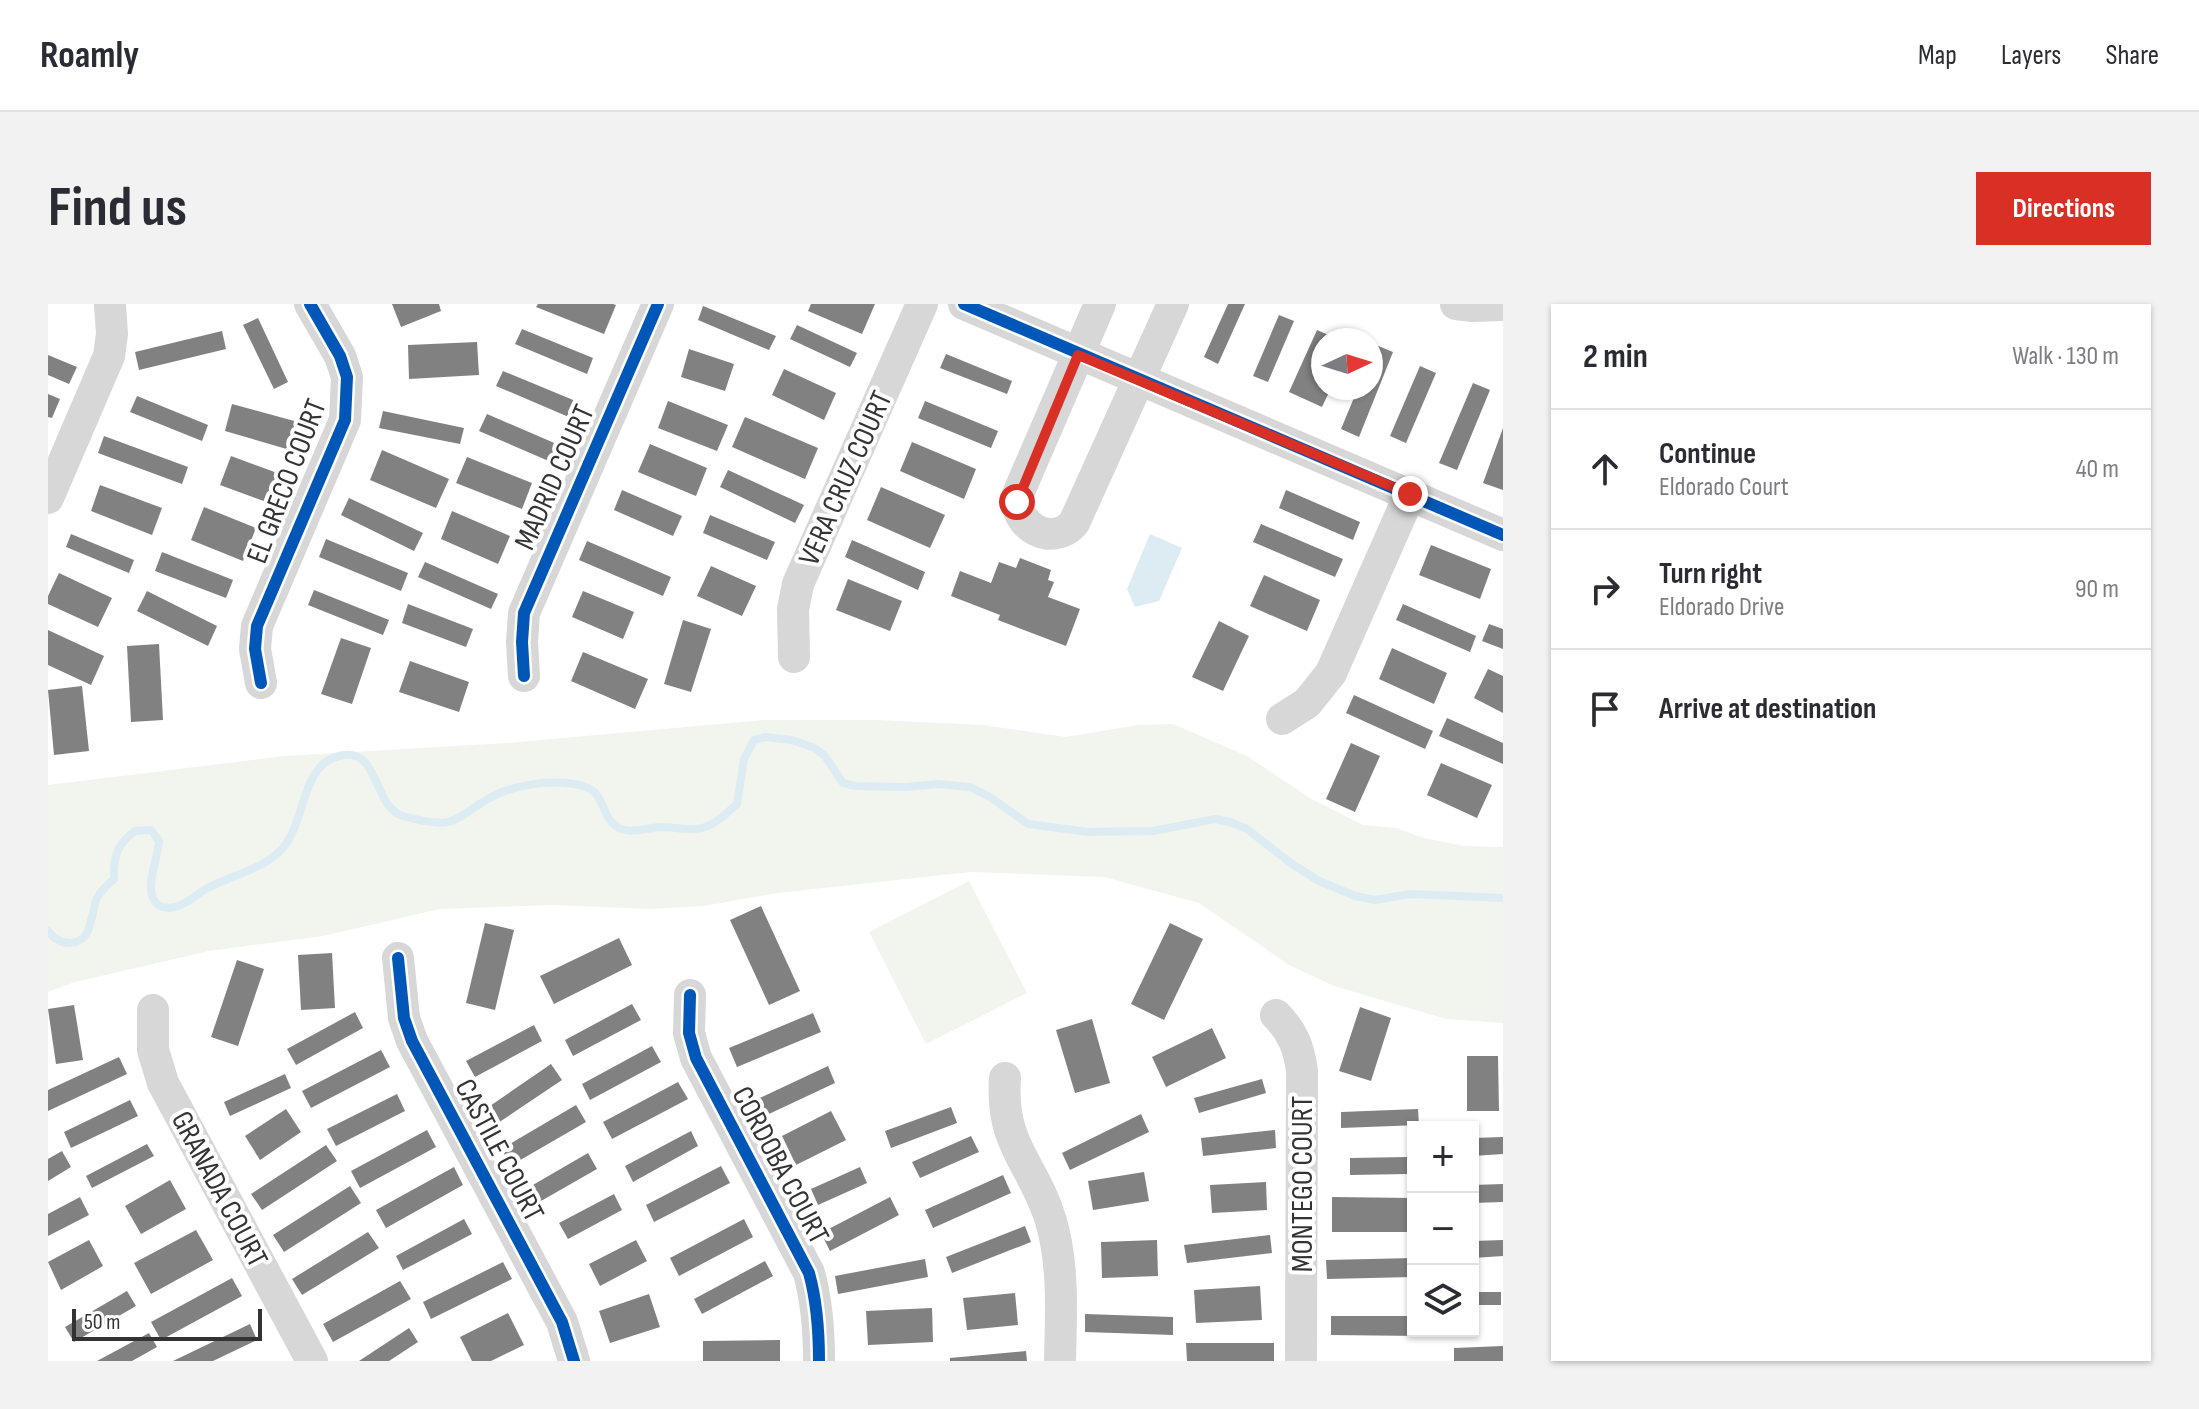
<!DOCTYPE html>
<meta charset="utf-8">
<style>
:root{--surface:#fff;--page:#f2f2f3;--text:#2b2b33;--muted:#7c7c81;--line:#e1e1e2;--accent:#d93025}
body{margin:0;font-family:"Sofia Sans Condensed",sans-serif;background:var(--page);color:var(--text)}
.controls{position:absolute;right:24px;bottom:24px;display:grid;overflow:hidden;border-radius:0px;box-shadow:0 2px 6px #0004}
.controls button{width:72px;height:72px;display:grid;place-items:center;padding:0;border:0;border-bottom:2px solid var(--line);background:var(--surface);color:var(--text);font:40px sans-serif}
.compass{position:absolute;left:1263px;top:24px;width:72px;height:72px;border-radius:50%;background:var(--surface);box-shadow:0 2px 6px #0004;rotate:86deg}
.scale{position:absolute;left:24px;bottom:20px;width:190px;box-sizing:border-box;padding-left:8px;border:4px solid #333;border-top:0;font-size:22px;line-height:28px;white-space:nowrap;color:#333;-webkit-text-stroke:6px #fff;paint-order:stroke}
.stop{position:absolute;width:24px;height:24px;margin:-18px;border:6px solid #d93025;border-radius:50%;background:#fff}
.stop.end{background:#d93025;border-color:#fff;box-shadow:0 2px 8px #0008}
.list{margin:0;padding:0;list-style:none}
h2{display:flex;justify-content:space-between;align-items:center;height:104px;margin:0;padding:0 32px;font-size:34px}
h2 small{font-size:26px;font-weight:400;color:var(--muted)}
.list li{display:grid;grid-template-columns:52px 1fr auto;gap:24px;align-items:center;box-sizing:border-box;height:120px;padding:0 32px;border-top:2px solid var(--line)}
.list b{display:block;font-size:30px;white-space:nowrap}
.list p{margin:0;font-size:26px;white-space:nowrap;color:var(--muted)}
.list em{font-size:26px;font-style:normal;color:var(--muted)}
.icon{flex:none;width:44px;height:44px;fill:none;stroke:currentColor;stroke-width:2;stroke-linecap:round;stroke-linejoin:round}
.map{position:relative;flex:none;width:1455px;height:1057px;overflow:hidden;border-radius:0px}
header{display:flex;align-items:center;gap:48px;box-sizing:border-box;height:112px;padding:0 40px;background:var(--surface);border-bottom:2px solid var(--line)}
header strong{font-size:38px}
nav{display:flex;gap:44px;margin-inline-start:auto;font-size:28px}
.intro{display:flex;align-items:center;justify-content:space-between;box-sizing:border-box;height:192px;padding:0 48px}
h1{margin:0;font-size:56px}
.button{padding:20px 36px;border-radius:0px;background:var(--accent);color:#fff;font-size:28px;font-weight:700}
main{display:flex;gap:48px;padding:0 48px}
aside{flex:1;background:var(--surface);border-radius:0px;box-shadow:0 2px 6px #0004}
.map>svg:first-child{display:block}
.green{fill:#f1f5ed}
.water{fill:#ddebf3}
.lines{fill:none;stroke-linecap:round;stroke-linejoin:round}
.stream{stroke:#ddebf3;stroke-width:8}
.building{fill:#818181}
.minor{stroke:#d7d7d7;stroke-width:32}
.cycleway-casing{stroke:#fff;stroke-width:17}
.cycleway{stroke:#0057b8;stroke-width:12}
.route{stroke:#d93025;stroke-width:10}
.labels{text-anchor:middle;stroke-width:8;stroke-linejoin:round;paint-order:stroke}
.street-label{font-size:30px;fill:#333;stroke:#fff}
</style>
<header>
<strong>Roamly</strong>
<nav><a>Map</a><a>Layers</a><a>Share</a></nav>
</header>
<div class="intro"><h1>Find us</h1><a class="button">Directions</a></div>
<main>
<div class="map">
<svg width="1455" height="1057" viewBox="0 0 1455 1057">
<rect width="100%" height="100%" fill="#fff"/>
<g class="green">
<polygon points="716,416 829,416 935,421 1018,433 1090,421 1125,420 1199,452 1262,494 1315,521 1348,524 1376,534 1416,542 1455,543 1455,719 1398,715 1286,682 1241,661 1151,599 1056,573 923,568 729,589 656,602 601,605 505,601 392,605 275,632 161,647 27,678 0,688 0,481 237,452 459,439"/>
<polygon points="921,577 979,689 878,740 821,628"/>
</g>
<polygon class="water" points="1102,230 1134,244 1111,297 1087,303 1079,285"/>
<g class="lines">
<path class="stream" d="M 0,627 C 6,634 11,639 21,639 C 45,639 42,611 49,594 C 53,587 60,580 66,575 C 65,553 69,540 87,527 L 103,526 L 111,537 C 110,553 102,569 103,585 C 104,600 113,606 127,603 C 140,600 147,591 158,585 C 185,570 222,565 240,537 C 257,511 255,461 291,452 C 330,442 325,496 350,510 C 354,512 362,514 367,515 C 406,525 409,514 438,496 C 462,481 499,476 526,480 C 561,484 549,511 571,524 C 582,530 600,524 612,523 C 626,523 640,527 654,524 C 668,520 679,509 689,500 L 696,455 L 706,436 L 718,433 L 744,436 L 767,444 L 777,452 L 795,479 L 807,482 L 858,483 L 890,480 L 922,483 L 942,493 L 980,520 L 1040,528 L 1105,527 L 1167,515 L 1182,518 L 1199,525 L 1244,560 L 1271,577 L 1307,592 L 1327,596 L 1362,590 L 1455,594"/>
</g>
<g class="building">
<polygon points="344,0 391,0 393,7 353,23"/>
<polygon points="490,0 565,0 568,1 556,30 488,3"/>
<polygon points="763,0 827,0 814,30 760,7"/>
<polygon points="1180,0 1197,0 1170,60 1156,53"/>
<polygon points="655,2 728,32 721,46 650,16"/>
<polygon points="1231,11 1246,17 1220,78 1205,72"/>
<polygon points="210,14 240,78 226,85 195,21"/>
<polygon points="749,21 809,49 802,63 742,35"/>
<polygon points="474,25 545,54 539,70 467,40"/>
<polygon points="1269,26 1292,36 1275,36 1275,84 1283,84 1274,103 1241,88"/>
<polygon points="174,27 178,45 91,66 87,48"/>
<polygon points="429,38 431,71 361,75 360,41"/>
<polygon points="1328,41 1345,48 1311,133 1293,125 1310,84 1323,84 1323,53"/>
<polygon points="641,45 686,60 677,87 633,73"/>
<polygon points="898,50 964,77 959,90 892,64"/>
<polygon points="0,51 29,63 21,80 0,71"/>
<polygon points="1372,62 1388,69 1358,139 1342,132"/>
<polygon points="736,65 788,89 776,116 724,91"/>
<polygon points="455,67 530,98 523,114 448,82"/>
<polygon points="1425,79 1442,86 1409,166 1391,159"/>
<polygon points="0,90 12,95 4,114 0,113"/>
<polygon points="89,92 160,121 154,137 82,108"/>
<polygon points="620,97 680,121 669,147 610,124"/>
<polygon points="877,97 950,127 943,144 870,114"/>
<polygon points="184,100 250,118 242,146 177,127"/>
<polygon points="335,107 416,124 412,140 331,124"/>
<polygon points="439,110 511,141 503,158 431,127"/>
<polygon points="697,113 770,144 757,175 684,143"/>
<polygon points="1455,124 1455,186 1435,179"/>
<polygon points="56,132 140,163 134,180 50,149"/>
<polygon points="864,138 928,165 916,195 852,167"/>
<polygon points="602,140 659,164 648,192 590,168"/>
<polygon points="334,146 401,175 388,204 322,176"/>
<polygon points="183,152 232,170 221,199 172,181"/>
<polygon points="419,153 484,179 474,205 408,179"/>
<polygon points="680,166 756,201 747,219 672,183"/>
<polygon points="52,181 114,204 104,231 43,207"/>
<polygon points="833,183 897,211 882,244 819,216"/>
<polygon points="574,186 634,212 625,232 566,206"/>
<polygon points="1238,186 1312,218 1305,236 1231,204"/>
<polygon points="301,194 375,229 366,247 293,211"/>
<polygon points="156,203 208,224 195,257 143,236"/>
<polygon points="404,207 462,232 450,260 393,235"/>
<polygon points="662,211 727,238 719,256 655,229"/>
<polygon points="1213,220 1295,255 1287,273 1205,238"/>
<polygon points="23,230 86,256 81,269 18,243"/>
<polygon points="278,235 360,269 353,287 271,253"/>
<polygon points="804,236 877,268 870,286 797,253"/>
<polygon points="539,237 623,273 615,292 531,256"/>
<polygon points="1383,241 1443,265 1432,295 1371,271"/>
<polygon points="114,248 185,276 178,294 107,267"/>
<polygon points="972,254 1003,266 1000,276 1006,278 1000,293 1032,305 1018,342 950,316 952,311 903,292 912,267 943,279 951,258 968,264"/>
<polygon points="377,258 450,290 443,305 370,273"/>
<polygon points="663,262 708,282 694,312 649,292"/>
<polygon points="11,269 64,294 50,323 0,300 0,292"/>
<polygon points="1216,271 1272,296 1259,327 1202,302"/>
<polygon points="800,275 854,297 842,327 788,306"/>
<polygon points="266,286 341,316 335,331 260,301"/>
<polygon points="99,287 169,322 160,342 89,307"/>
<polygon points="535,287 586,308 575,335 524,313"/>
<polygon points="360,300 425,325 418,343 354,319"/>
<polygon points="1355,300 1428,332 1422,348 1348,316"/>
<polygon points="635,316 663,325 643,388 616,380"/>
<polygon points="1171,317 1201,332 1175,387 1144,373"/>
<polygon points="1441,320 1455,325 1455,345 1434,337"/>
<polygon points="0,326 56,352 43,381 0,361"/>
<polygon points="293,334 323,344 304,400 273,390"/>
<polygon points="111,340 115,416 83,418 79,342"/>
<polygon points="1344,344 1399,369 1386,400 1331,375"/>
<polygon points="535,348 600,375 587,405 523,377"/>
<polygon points="362,357 421,378 411,408 351,388"/>
<polygon points="1440,365 1455,372 1455,409 1426,394"/>
<polygon points="34,382 41,447 6,451 0,386"/>
<polygon points="1306,391 1385,427 1377,445 1298,409"/>
<polygon points="1399,414 1455,439 1455,460 1391,432"/>
<polygon points="1303,439 1332,452 1307,508 1278,495"/>
<polygon points="1393,459 1444,481 1429,514 1379,491"/>
<polygon points="713,602 752,687 721,701 682,616"/>
<polygon points="437,619 466,626 447,706 418,699"/>
<polygon points="1122,619 1155,635 1116,716 1083,700"/>
<polygon points="571,634 584,661 506,700 492,672"/>
<polygon points="284,649 287,704 253,706 250,651"/>
<polygon points="189,656 216,665 190,742 163,733"/>
<polygon points="584,700 593,716 525,752 517,736"/>
<polygon points="26,701 35,756 8,760 0,705"/>
<polygon points="1312,703 1343,714 1323,777 1291,767"/>
<polygon points="307,708 315,724 248,761 239,745"/>
<polygon points="765,709 773,728 689,763 681,744"/>
<polygon points="1044,715 1062,779 1027,789 1008,726"/>
<polygon points="486,721 494,737 427,773 418,757"/>
<polygon points="1164,724 1178,754 1118,783 1104,753"/>
<polygon points="604,742 613,758 542,796 534,780"/>
<polygon points="333,746 342,763 263,804 254,787"/>
<polygon points="1419,752 1450,752 1451,807 1419,807"/>
<polygon points="71,753 79,770 0,807 0,786"/>
<polygon points="503,760 514,776 450,819 439,804"/>
<polygon points="780,762 787,779 706,817 699,800"/>
<polygon points="237,770 243,784 182,812 176,798"/>
<polygon points="1214,775 1218,789 1151,809 1146,794"/>
<polygon points="630,778 640,795 564,835 555,818"/>
<polygon points="349,790 357,807 288,842 279,825"/>
<polygon points="82,796 90,812 23,844 16,828"/>
<polygon points="528,801 538,818 462,862 453,845"/>
<polygon points="903,803 909,819 843,844 837,827"/>
<polygon points="238,805 253,828 212,856 197,832"/>
<polygon points="1370,805 1371,821 1293,824 1293,808"/>
<polygon points="783,807 798,836 748,861 734,832"/>
<polygon points="1093,810 1101,828 1022,866 1014,849"/>
<polygon points="379,826 388,843 312,884 303,867"/>
<polygon points="1227,826 1228,844 1155,852 1153,834"/>
<polygon points="643,827 650,842 585,878 577,862"/>
<polygon points="923,832 931,848 872,874 864,858"/>
<polygon points="1455,833 1455,850 1425,852 1425,834"/>
<polygon points="99,840 106,852 44,884 38,872"/>
<polygon points="278,841 289,857 214,906 203,890"/>
<polygon points="14,847 23,863 0,877 0,855"/>
<polygon points="540,849 549,865 486,901 478,885"/>
<polygon points="1360,853 1360,870 1302,871 1302,854"/>
<polygon points="673,862 682,879 606,918 598,901"/>
<polygon points="406,863 415,881 338,924 328,906"/>
<polygon points="812,863 819,879 770,901 763,885"/>
<polygon points="1096,868 1101,897 1045,906 1040,877"/>
<polygon points="955,871 963,889 885,924 877,906"/>
<polygon points="122,876 138,905 93,930 77,902"/>
<polygon points="1218,878 1219,906 1164,909 1162,881"/>
<polygon points="1455,880 1455,898 1425,899 1425,881"/>
<polygon points="302,882 313,899 236,948 225,931"/>
<polygon points="566,890 574,906 520,935 511,919"/>
<polygon points="32,893 41,911 0,932 0,910"/>
<polygon points="842,893 851,911 782,947 773,929"/>
<polygon points="1284,893 1365,894 1365,928 1284,928"/>
<polygon points="416,915 424,930 355,966 348,952"/>
<polygon points="696,915 705,933 631,972 622,954"/>
<polygon points="977,922 983,938 904,969 898,953"/>
<polygon points="148,926 165,956 103,990 86,959"/>
<polygon points="320,928 331,944 254,991 244,975"/>
<polygon points="1222,931 1224,949 1139,959 1136,941"/>
<polygon points="41,936 55,962 13,986 0,958"/>
<polygon points="588,936 599,957 552,982 541,960"/>
<polygon points="1109,936 1110,972 1054,974 1053,938"/>
<polygon points="1455,936 1455,952 1425,954 1425,937"/>
<polygon points="1365,954 1365,973 1279,975 1278,956"/>
<polygon points="877,955 880,973 790,990 787,972"/>
<polygon points="717,957 725,972 654,1010 646,995"/>
<polygon points="455,958 464,975 383,1015 375,998"/>
<polygon points="184,974 194,992 113,1036 103,1018"/>
<polygon points="352,977 363,995 285,1038 275,1020"/>
<polygon points="1212,982 1214,1016 1148,1019 1146,986"/>
<polygon points="79,987 88,1002 26,1038 17,1023"/>
<rect x="1425" y="988" width="28" height="13"/>
<polygon points="967,989 970,1021 919,1026 915,994"/>
<polygon points="601,990 612,1023 562,1039 551,1007"/>
<polygon points="884,1004 885,1038 820,1041 818,1007"/>
<polygon points="460,1009 476,1041 443,1057 424,1057 412,1033"/>
<polygon points="1037,1010 1125,1013 1125,1031 1037,1028"/>
<polygon points="1283,1012 1365,1012 1365,1027 1372,1027 1372,1032 1283,1031"/>
<polygon points="202,1020 209,1036 165,1057 125,1057"/>
<polygon points="361,1024 370,1038 341,1057 311,1057"/>
<polygon points="101,1029 109,1043 84,1057 49,1057"/>
<polygon points="732,1036 732,1057 655,1057 655,1037"/>
<polygon points="1138,1039 1226,1039 1226,1057 1139,1057"/>
<polygon points="1455,1042 1455,1057 1406,1057 1406,1044"/>
<polygon points="978,1047 979,1057 902,1057 902,1054"/>
</g>
<g class="lines">
<g class="minor">
<polyline points="916,0 1455,231"/>
<path d="M 1052,0 L 970,190 C 964,222 1004,244 1026,219 L 1125,0"/>
<polyline points="1408,0 1425,2 1455,1"/>
<polyline points="0,194 61,52 64,30 62,1"/>
<polyline points="746,353 745,305 750,280 874,0"/>
<polyline points="476,372 474,338 476,309 610,0"/>
<polyline points="213,379 207,345 209,322 297,116 299,73 292,52 262,0"/>
<polyline points="1234,415 1259,399 1283,369 1362,190"/>
<polyline points="350,654 356,714 364,737 514,1018 526,1057"/>
<path d="M 642,691 L 641,729 L 648,754 L 761,969 C 769,998 771,1026 771,1057"/>
<polyline points="105,706 105,746 115,779 264,1057"/>
<path d="M 1228,711 C 1245,728 1251,744 1254,767 L 1253,1057"/>
<path d="M 957,774 C 952,842 986,860 1003,917 C 1016,962 1013,1010 1012,1057"/>
</g>
<g class="cycleway-casing">
<g id="cycleway">
<polyline points="916,0 1455,231"/>
<polyline points="476,372 474,338 476,309 610,0"/>
<polyline points="213,379 207,345 209,322 297,116 299,73 292,52 262,0"/>
<polyline points="350,654 356,714 364,737 514,1018 526,1057"/>
<path d="M 642,691 L 641,729 L 648,754 L 761,969 C 769,998 771,1026 771,1057"/>
</g>
</g>
<use href="#cycleway" class="cycleway"/>
</g>
<g class="lines">
<polyline class="route" points="969,198 1030,51 1362,190"/>
</g>
<g class="labels">
<g class="street-label">
<text transform="translate(506 173) rotate(-66)" y="10">MADRID COURT</text>
<text transform="translate(797 174) rotate(-66)" y="10">VERA CRUZ COURT</text>
<text transform="translate(238 177) rotate(-69)" y="10">EL GRECO COURT</text>
<text transform="translate(452 846) rotate(62)" y="10">CASTILE COURT</text>
<text transform="translate(733 861) rotate(62)" y="10">CORDOBA COURT</text>
<text transform="translate(1254 880) rotate(-90)" y="10">MONTEGO COURT</text>
<text transform="translate(172 885) rotate(62)" y="10">GRANADA COURT</text>
</g>
</g>
</svg>
<div class="controls">
<button>+</button>
<button>−</button>
<button><svg class="icon" aria-label="layers" viewBox="0 0 24 24"><path d="M12 4l9 5-9 5-9-5zM3 14l9 5 9-5"/></svg></button>
</div>
<svg class="compass" viewBox="-18 -18 36 36"><path d="M0-13l5 13h-10z" fill="#e53935"/><path d="M0 13l5-13h-10z" fill="#7c7c81"/></svg>
<div class="scale">50 m</div>
<div class="stop" style="left:969px;top:198px"></div>
<div class="stop end" style="left:1362px;top:190px"></div>
</div>
<aside>
<h2>2 min<small>Walk · 130 m</small></h2>
<ul class="list">
<li><svg class="icon" aria-label="ahead" viewBox="0 0 24 24"><path d="M12 20V5M6 11l6-6 6 6"/></svg><div><b>Continue</b><p>Eldorado Court</p></div><em>40 m</em></li>
<li><svg class="icon" aria-label="right" viewBox="0 0 24 24"><path d="M7 20v-9h11M14 6l5 5-5 5"/></svg><div><b>Turn right</b><p>Eldorado Drive</p></div><em>90 m</em></li>
<li><svg class="icon" aria-label="arrive" viewBox="0 0 24 24"><path d="M6 21V4h12l-3 4 3 4H6"/></svg><div><b>Arrive at destination</b></div></li>
</ul>
</aside>
</main>
